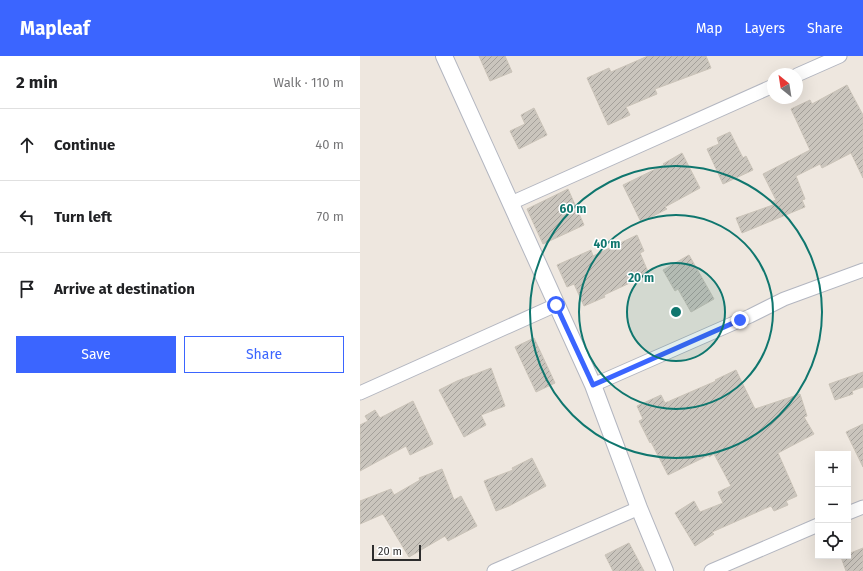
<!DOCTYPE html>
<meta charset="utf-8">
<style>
:root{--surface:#fff;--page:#f6f6f6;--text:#202124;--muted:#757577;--line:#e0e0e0;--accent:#3b65ff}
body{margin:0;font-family:"Fira Sans",sans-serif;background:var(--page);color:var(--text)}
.controls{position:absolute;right:12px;bottom:12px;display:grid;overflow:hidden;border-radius:0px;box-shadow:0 4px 16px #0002}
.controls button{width:36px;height:36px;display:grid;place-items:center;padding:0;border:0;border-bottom:1px solid var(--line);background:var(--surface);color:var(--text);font:20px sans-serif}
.compass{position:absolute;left:407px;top:12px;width:36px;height:36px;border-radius:50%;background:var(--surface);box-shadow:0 4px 16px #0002;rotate:330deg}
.scale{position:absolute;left:12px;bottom:10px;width:49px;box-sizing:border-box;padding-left:4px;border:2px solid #2d2d2d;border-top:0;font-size:11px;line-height:14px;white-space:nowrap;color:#2d2d2d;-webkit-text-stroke:3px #fff;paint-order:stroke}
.stop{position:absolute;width:12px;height:12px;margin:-9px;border:3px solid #3b65ff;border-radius:50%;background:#fff}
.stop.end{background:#3b65ff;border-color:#fff;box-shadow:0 1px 4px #0008}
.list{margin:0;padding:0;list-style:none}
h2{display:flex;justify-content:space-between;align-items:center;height:52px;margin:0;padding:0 16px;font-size:17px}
h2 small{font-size:13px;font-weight:400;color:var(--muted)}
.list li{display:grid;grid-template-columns:26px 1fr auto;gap:12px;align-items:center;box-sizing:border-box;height:72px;padding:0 16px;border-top:1px solid var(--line)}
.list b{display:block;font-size:15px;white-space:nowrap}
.list em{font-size:13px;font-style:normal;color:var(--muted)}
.actions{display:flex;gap:8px;padding:12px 16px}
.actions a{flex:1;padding:9px 0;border:1px solid var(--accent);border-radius:0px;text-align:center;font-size:14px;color:var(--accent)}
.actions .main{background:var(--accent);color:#fff}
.icon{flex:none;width:22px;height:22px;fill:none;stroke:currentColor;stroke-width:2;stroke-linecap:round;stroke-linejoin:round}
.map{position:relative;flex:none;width:503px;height:515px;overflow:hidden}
header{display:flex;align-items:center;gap:24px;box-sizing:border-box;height:56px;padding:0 20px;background:var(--accent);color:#fff}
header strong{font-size:19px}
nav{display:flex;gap:22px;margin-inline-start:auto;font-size:14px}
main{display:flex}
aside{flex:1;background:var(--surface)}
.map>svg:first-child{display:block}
.building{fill:url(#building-hatch);stroke:#cac3b8}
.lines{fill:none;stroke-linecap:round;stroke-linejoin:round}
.minor-casing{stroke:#b3b6c0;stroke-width:15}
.tertiary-casing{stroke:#b3b6c0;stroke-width:18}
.minor{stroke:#fff;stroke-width:13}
.tertiary{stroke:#fff;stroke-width:16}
.route{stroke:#3b65ff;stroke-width:5}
.ring{fill:none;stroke:#0f766e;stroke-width:2}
.centre{fill:#0f766e;stroke:#fff;stroke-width:2}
.ring-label{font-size:12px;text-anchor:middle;font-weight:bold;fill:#0f766e;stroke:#fff;stroke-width:3;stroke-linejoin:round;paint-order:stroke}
</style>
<header>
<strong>Mapleaf</strong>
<nav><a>Map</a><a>Layers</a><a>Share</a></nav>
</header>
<main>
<aside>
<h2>2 min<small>Walk · 110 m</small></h2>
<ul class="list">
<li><svg class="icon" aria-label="ahead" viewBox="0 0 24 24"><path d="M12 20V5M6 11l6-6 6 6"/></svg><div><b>Continue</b></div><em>40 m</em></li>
<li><svg class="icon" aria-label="left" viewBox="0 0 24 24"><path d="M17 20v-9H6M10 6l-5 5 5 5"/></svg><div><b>Turn left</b></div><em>70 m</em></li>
<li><svg class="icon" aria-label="arrive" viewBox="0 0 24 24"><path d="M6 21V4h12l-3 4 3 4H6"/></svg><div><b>Arrive at destination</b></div></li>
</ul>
<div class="actions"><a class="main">Save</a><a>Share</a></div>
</aside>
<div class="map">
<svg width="503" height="515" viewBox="0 0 503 515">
<defs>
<pattern id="building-hatch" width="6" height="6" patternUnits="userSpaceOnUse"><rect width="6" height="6" fill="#cac5bd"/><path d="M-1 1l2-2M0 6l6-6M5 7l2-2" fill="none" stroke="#a4a09a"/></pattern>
</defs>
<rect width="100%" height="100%" fill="#eee7df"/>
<g class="building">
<polygon points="119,0 145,0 152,16 130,25"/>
<polygon points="288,0 346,0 351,12 295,33 297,38 266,51 270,59 248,69 227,22 249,12 251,16"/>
<polygon points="487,29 503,59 503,122 491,97 462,112 460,108 436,120 445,143 442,144 445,151 382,177 376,162 413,149 411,146 416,144 403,118 450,94 431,53 450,44 452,48"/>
<polygon points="174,52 187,79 159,93 150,75 165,68 161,59"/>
<polygon points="370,76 383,102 386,100 393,114 363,128 347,93 359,88 357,82"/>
<polygon points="322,97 340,132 305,151 307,153 281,166 263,129 304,109 303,108"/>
<polygon points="208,133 224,169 183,188 167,153"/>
<polygon points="277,179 284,195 280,197 289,218 244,239 245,241 224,250 214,228 207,231 197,209 231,194 233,200"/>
<polygon points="329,199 354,243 331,256 318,233 315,235 303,214"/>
<polygon points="174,282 195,327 176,336 155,291"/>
<polygon points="131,312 145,350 121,359 126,369 104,381 79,334 97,325"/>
<polygon points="376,314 395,353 440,338 447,360 444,361 454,378 418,397 437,440 426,445 428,449 414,455 411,450 352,476 354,478 335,490 315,457 334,445 340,456 363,447 358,436 371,430 354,398 349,401 349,399 308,419 291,386 290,387 279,365 283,363 277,350 301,339 305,347 356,325 355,324"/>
<polygon points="503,316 503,331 492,335 493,338 475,344 469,328"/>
<polygon points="53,345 73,388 50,399 46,390 0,415 0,369 8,365 5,360 15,354 20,362"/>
<polygon points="503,368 503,411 486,376"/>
<polygon points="172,402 186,430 149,450 136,455 124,425 153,414 152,412"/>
<polygon points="82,413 94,444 101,440 117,470 88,485 85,480 49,501 23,458 0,468 0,445 31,433 34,439 60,424 59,422"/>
<polygon points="269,487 284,515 253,515 245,499"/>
<polygon points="503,492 503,515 486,515 481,501 488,500 488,498"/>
</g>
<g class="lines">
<g class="minor-casing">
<g id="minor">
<polyline points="437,19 480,0"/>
<polyline points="151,147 413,30"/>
<polyline points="233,329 390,260 424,243 503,214"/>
<polyline points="0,337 196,249"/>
<polyline points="488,457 503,451"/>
<polyline points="134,515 279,452"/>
<polyline points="351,515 458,469"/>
</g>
</g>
<g class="tertiary-casing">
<polyline id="tertiary" points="84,0 233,329 279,452 305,515"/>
</g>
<use href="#minor" class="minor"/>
<use href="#tertiary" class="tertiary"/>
</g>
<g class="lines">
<polyline class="route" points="196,249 233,329 380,264"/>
</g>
<circle cx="316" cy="256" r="49" fill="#0f766e" fill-opacity=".12"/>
<g class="ring">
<circle cx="316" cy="256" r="49"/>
<circle cx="316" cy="256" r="97"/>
<circle cx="316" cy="256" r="146"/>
</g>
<circle cx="316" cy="256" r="6" class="centre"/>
<g class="ring-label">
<text x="213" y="157">60 m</text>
<text x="247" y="192">40 m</text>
<text x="281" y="226">20 m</text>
</g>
</svg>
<div class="controls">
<button>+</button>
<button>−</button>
<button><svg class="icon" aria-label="locate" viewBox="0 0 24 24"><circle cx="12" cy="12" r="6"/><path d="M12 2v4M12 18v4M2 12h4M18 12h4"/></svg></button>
</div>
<svg class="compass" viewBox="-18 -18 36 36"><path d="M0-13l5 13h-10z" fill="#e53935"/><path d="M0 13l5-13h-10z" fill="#757577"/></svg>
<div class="scale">20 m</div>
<div class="stop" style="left:196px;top:249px"></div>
<div class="stop end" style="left:380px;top:264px"></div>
</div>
</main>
